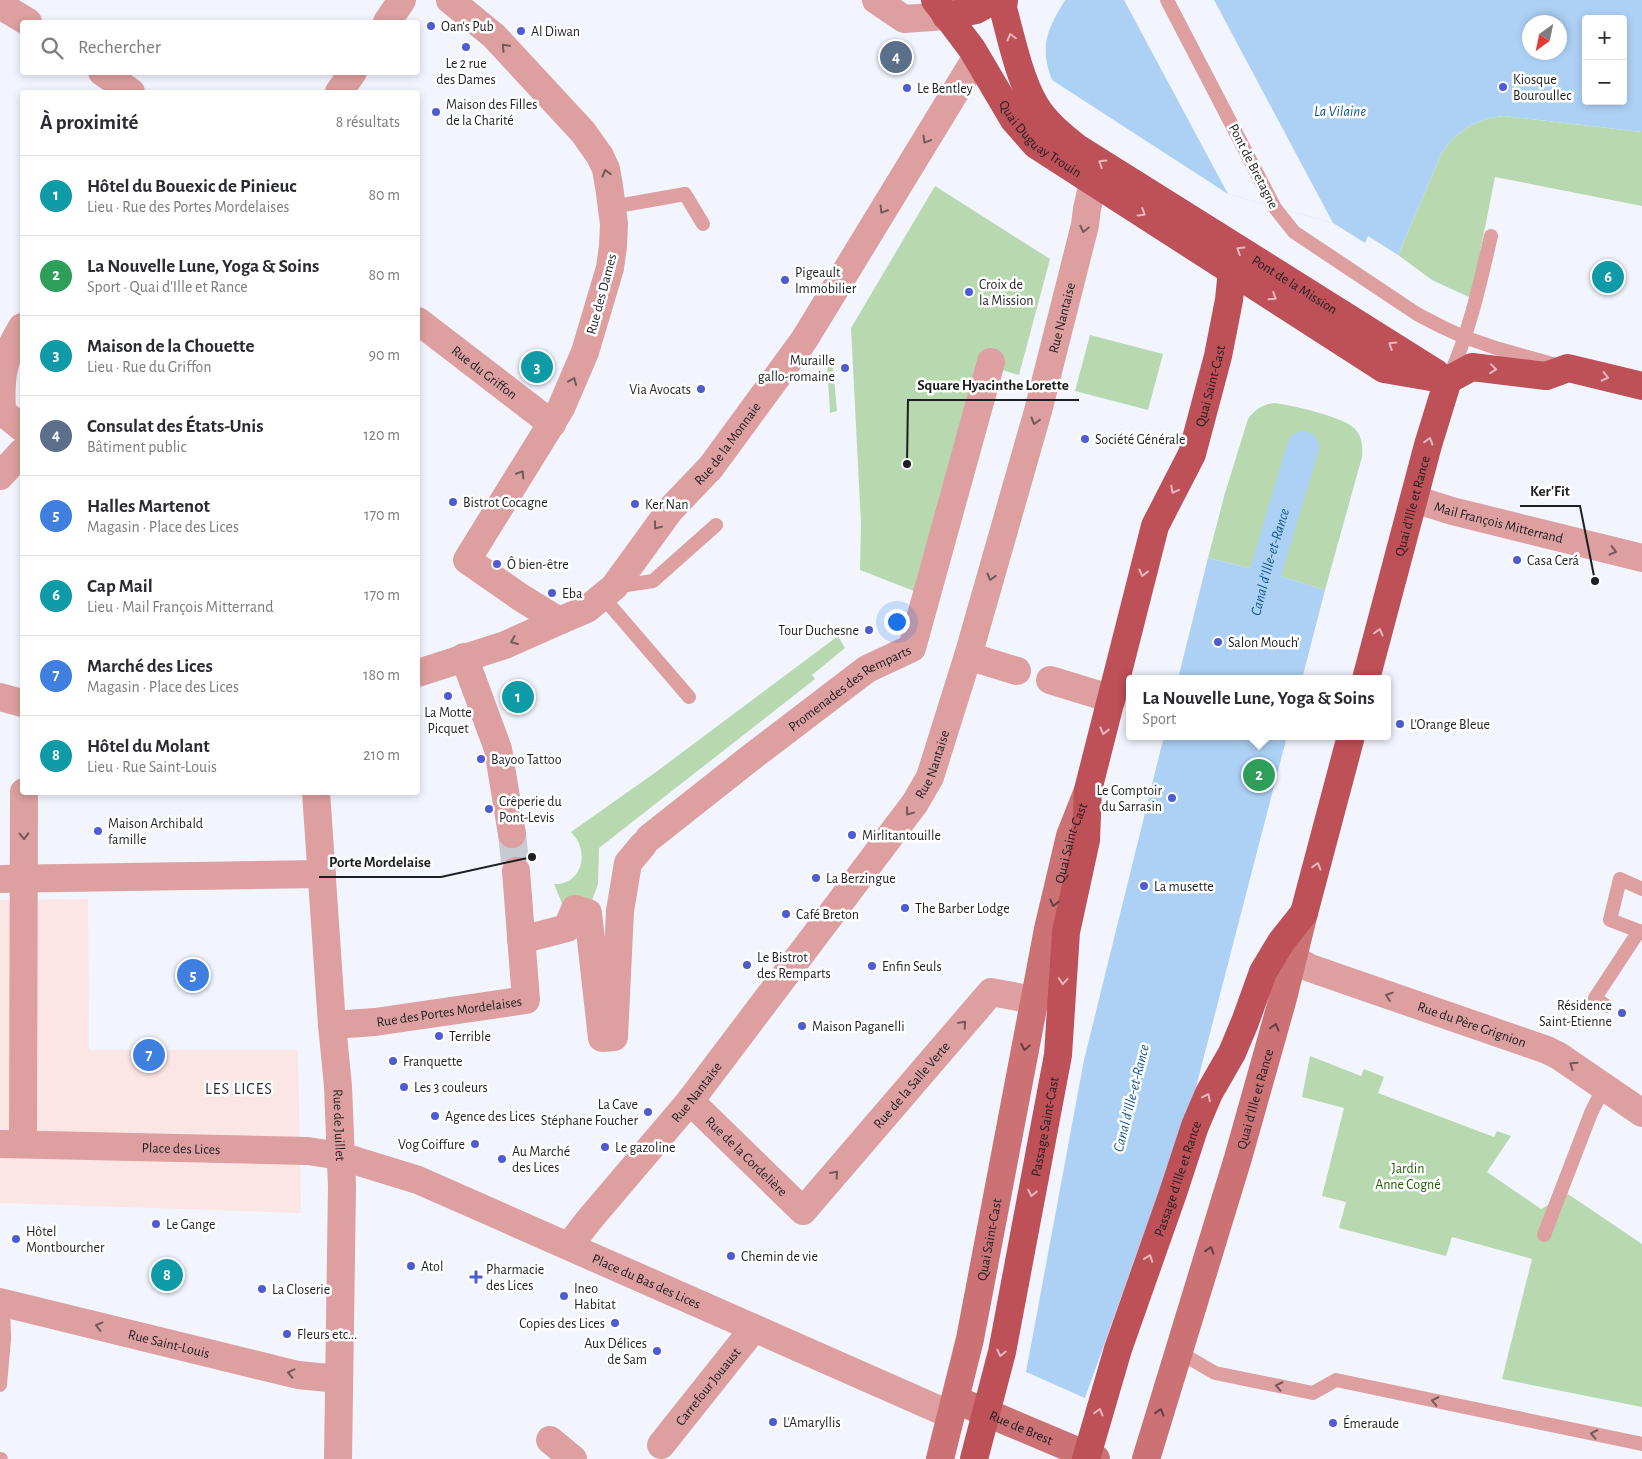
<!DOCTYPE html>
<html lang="fr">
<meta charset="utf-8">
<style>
:root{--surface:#fff;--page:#f2f2f3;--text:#2b2b33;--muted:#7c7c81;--line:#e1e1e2;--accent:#7c3aed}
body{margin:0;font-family:"Alegreya Sans",sans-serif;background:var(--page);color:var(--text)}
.controls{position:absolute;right:15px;top:15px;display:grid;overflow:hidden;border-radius:5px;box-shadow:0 2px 8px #0003}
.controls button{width:45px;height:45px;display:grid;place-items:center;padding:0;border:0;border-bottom:1px solid var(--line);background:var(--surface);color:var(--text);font:25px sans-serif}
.compass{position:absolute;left:1522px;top:15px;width:45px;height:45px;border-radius:50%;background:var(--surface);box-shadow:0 2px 8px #0003;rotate:213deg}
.you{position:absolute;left:896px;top:621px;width:18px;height:18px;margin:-12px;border:4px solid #fff;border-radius:50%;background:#1a73e8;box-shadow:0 0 0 8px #1a73e833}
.badge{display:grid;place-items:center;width:32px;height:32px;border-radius:50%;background:var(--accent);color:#fff;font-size:16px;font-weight:700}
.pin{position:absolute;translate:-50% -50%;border:2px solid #fff;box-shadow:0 1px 5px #0006}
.popup{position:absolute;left:1126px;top:675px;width:265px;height:65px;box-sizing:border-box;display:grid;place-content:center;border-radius:5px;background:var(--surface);filter:drop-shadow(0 1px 4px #0005);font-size:16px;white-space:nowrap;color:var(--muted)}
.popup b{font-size:19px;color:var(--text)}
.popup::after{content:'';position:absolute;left:50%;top:100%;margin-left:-10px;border:10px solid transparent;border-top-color:var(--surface)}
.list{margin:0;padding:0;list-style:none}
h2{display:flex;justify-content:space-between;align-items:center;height:65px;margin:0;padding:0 20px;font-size:21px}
h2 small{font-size:16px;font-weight:400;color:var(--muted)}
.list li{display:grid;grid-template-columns:32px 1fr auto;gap:15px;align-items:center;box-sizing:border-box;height:80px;padding:0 20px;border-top:1px solid var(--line)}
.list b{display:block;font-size:19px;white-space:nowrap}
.list p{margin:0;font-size:16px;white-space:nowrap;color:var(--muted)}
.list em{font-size:16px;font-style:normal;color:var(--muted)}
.icon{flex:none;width:28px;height:28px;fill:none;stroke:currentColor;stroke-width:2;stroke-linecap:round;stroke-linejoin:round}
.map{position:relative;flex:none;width:1642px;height:1459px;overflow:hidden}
.search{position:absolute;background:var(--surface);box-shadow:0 2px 8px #0003;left:20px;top:20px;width:400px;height:55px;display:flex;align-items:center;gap:12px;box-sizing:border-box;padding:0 18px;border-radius:5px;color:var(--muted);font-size:19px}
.panel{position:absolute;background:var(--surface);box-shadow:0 2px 8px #0003;left:20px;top:90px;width:400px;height:705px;border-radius:5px}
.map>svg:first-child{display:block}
.commercial{fill:#fbe6e5}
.green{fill:#b8d9af}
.water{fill:#add1f5;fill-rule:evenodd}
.pier{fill:#f2f5fe}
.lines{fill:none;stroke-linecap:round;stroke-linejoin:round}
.canal{stroke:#add1f5;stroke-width:32}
.street-tunnel{stroke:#c8cad2;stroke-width:28;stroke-dasharray:28 14;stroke-linecap:butt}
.lane{stroke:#dd9f9f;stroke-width:14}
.street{stroke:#dd9f9f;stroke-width:28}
.secondary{stroke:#cc7275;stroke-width:28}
.primary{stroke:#be5057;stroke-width:28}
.oneway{stroke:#e5b9bc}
.oneway2{stroke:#74595a}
.oneway3{stroke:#644043}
.poi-dot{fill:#4e5bd1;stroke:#fff;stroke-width:2}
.labels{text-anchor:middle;stroke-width:5;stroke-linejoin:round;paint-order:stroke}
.poi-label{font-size:14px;fill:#1e1f22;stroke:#fff;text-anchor:start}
.street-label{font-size:14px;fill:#1e1f22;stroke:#fff}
.park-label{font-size:14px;fill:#1d5f00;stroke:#fff}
.water-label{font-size:15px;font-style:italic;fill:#10558a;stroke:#fff}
.quarter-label{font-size:16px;letter-spacing:1px;fill:#2b2d34;stroke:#fff}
.leader{fill:none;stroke:#1e1f22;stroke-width:2}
.callout-dot{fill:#1e1f22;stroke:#fff;stroke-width:2}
.callout-label{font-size:15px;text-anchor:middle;font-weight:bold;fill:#1e1f22;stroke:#fff;stroke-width:5;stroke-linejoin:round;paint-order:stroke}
</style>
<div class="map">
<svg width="1642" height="1459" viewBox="0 0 1642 1459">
<rect width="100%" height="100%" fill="#f2f5fe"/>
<polygon class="commercial" points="88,899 89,1050 298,1050 301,1213 0,1203 0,900"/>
<g class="green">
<polygon points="1504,116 1642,132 1642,206 1495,177 1471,298 1432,280 1398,255 1442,152 1454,137 1471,125 1489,118"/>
<polygon points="935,186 1050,259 1019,375 984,365 919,593 860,570 861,524 851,328"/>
<polygon points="1090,335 1163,354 1148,410 1075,391"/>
<polygon points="832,356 837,411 830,413 827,363"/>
<path d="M 1274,403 C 1291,405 1346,417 1356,430 C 1362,437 1363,447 1362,457 L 1325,590 L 1267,572 L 1208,558 L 1225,493 L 1248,419 C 1254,410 1263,404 1274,403 Z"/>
<path d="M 838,636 L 845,648 L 812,675 L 815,679 L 599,848 L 598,884 L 585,919 L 569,921 L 554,884 C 583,885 590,850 571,832 L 656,772 Z"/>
<polygon points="1310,1056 1361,1076 1364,1069 1384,1077 1378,1093 1494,1137 1497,1131 1511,1136 1487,1172 1541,1209 1568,1194 1642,1244 1642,1407 1502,1379 1532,1259 1452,1237 1446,1256 1339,1228 1346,1202 1322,1196 1344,1108 1302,1097"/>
</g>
<g class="water">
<path d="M 1065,0 L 1642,0 L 1642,132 L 1504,116 L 1489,118 L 1471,125 L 1454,137 L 1442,152 L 1398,255 L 1368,236 L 1365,243 L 1333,223 L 1228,194 L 1052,80 C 1039,46 1047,30 1065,0 ZM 1586,19 L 1623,19 L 1623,101 L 1586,101 ZM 1530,22 L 1560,22 L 1560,52 L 1530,52 Z"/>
<polygon points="1208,558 1267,572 1325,590 1302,679 1178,679"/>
<polygon points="1164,736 1287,736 1195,1091 1085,1398 1068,1459 1002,1459 1026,1372 1084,1060"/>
</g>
<g class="pier">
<polygon points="1124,0 1214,0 1333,223 1228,194"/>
<polygon points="1024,1371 1087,1399 1070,1459 999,1459"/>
</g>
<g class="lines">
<path class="canal" id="s1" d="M 1239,679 L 1268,564 L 1303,447"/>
<polyline class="street-tunnel" points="512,834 516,871"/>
<g class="lane">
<polyline points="1167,0 1275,208 1294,232 1417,314 1442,327 1464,337 1499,349 1563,367"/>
<polyline points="612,207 685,194 703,224"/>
<path d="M 1450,375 C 1470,330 1480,283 1491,236"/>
<polyline points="614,587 653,581 716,525"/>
<polyline points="602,596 689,697"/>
<polyline points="1639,931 1610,920 1620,879 1642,889"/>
<polyline points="1606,1006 1595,998 1639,931 1642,933"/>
<polyline points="1544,1235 1591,1113 1604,1087"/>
<polyline points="1179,1352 1215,1373 1313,1393 1336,1380 1642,1444"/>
<polyline points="0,1385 4,1339 3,1302"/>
<polyline points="0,1459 1,1459"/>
</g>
<g class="street">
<polyline points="450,0 494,36 583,132 600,156 606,169 609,186 614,224 613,246 610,268 585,352 561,408 467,560 520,597 559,621"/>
<polyline points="876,0 904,19 946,16"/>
<polyline points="0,5 28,22"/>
<polyline points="387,22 402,0"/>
<polyline points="102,72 131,92"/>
<polyline points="339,92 353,72"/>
<path id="s2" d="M 418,321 L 552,424"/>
<polyline points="0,410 22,428"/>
<path d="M 2,411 C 0,375 3,359 22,327"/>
<polyline points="0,476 22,452"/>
<path id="s3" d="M 1414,499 L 1452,511 L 1642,558"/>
<polyline points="968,656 1017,671"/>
<polyline points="464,657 498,749 512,834"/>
<path id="s4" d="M 418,673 L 505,645 L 559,621 L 587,609 L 614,587 L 670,510 L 711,467 L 804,340 L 976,58"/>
<polyline points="1050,680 1112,699"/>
<polyline points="0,697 22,703"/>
<path id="s5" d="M 316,792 L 332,1025 L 338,1086 L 342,1187 L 338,1459"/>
<path id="s6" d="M 649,838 L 749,759 L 867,669 L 912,648 L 991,362"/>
<polyline points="0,879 322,874"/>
<polyline points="521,940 567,928 575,909 588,913 602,1038 614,1037 620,911 628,863 643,845"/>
<path id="s7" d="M 1292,958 L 1310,968 L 1547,1050 L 1559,1056 L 1642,1113"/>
<path id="s8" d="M 332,1025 L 375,1022 L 526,1000 L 516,871"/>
<path id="s9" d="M 690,1101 L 803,1211 L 991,992 L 1034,1000"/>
<path id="s10" d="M 0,1144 L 308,1151 L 340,1156 L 418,1180 L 951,1415"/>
<polyline points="23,1144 24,792"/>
<path id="s11" d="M 569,1246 L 589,1220 L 690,1101 L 915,803 L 930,777 L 968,656 L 1038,411 L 1085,225 L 1087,209 L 1093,182"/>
<path id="s12" d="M 0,1302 L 298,1375 L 339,1379"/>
<polyline points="550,1440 573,1459"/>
<path id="s13" d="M 661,1445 L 754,1328"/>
</g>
<g class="secondary">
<path id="s14" d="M 966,1404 L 1096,1459"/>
<path id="s15" d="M 940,1459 L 970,1339 L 1048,929 L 1070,836 L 1087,793"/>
<path id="s16" d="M 1146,1459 L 1238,1158 L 1283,998 L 1304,913"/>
</g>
<g class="primary">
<path id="s17" d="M 935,0 L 972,49 L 1014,120 L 1036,145 L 1384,369 L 1448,380"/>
<path id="s18" d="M 1004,0 L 1003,8 C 1011,38 1020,80 1035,105 C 1045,122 1061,135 1076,147 L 1436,373"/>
<polyline points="946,16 976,10 994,0"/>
<polyline points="1448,380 1472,367 1546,376 1568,368 1642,386"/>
<path id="s19" d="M 1366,679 L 1428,445 L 1448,380"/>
<path id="s20" d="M 974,1459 L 1002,1352 L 1058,1055 L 1066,932 L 1086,840 L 1088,790 L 1155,526 L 1192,454 L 1218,356 L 1229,300 L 1232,270"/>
<path id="s21" d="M 1086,1459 L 1118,1349 L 1173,1193 L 1195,1126 L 1209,1093 L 1232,1053 L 1245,1022 L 1263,972 L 1281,942 L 1304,913 L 1351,736"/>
</g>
</g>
<defs><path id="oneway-chevron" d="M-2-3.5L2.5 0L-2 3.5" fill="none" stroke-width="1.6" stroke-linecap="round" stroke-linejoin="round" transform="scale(1.25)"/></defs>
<g class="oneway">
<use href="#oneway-chevron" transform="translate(1011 37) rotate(-105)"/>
<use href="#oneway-chevron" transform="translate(1102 163) rotate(-148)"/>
<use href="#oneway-chevron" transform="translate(1142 213) rotate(32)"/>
<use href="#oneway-chevron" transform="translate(1240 250) rotate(-148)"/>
<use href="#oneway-chevron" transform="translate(1273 297) rotate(33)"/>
<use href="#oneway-chevron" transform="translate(1392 345) rotate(-148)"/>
<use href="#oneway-chevron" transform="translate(1493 369) rotate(6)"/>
<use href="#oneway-chevron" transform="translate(1605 377) rotate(14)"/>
<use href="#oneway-chevron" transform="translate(1429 441) rotate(-74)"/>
<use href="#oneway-chevron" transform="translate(1174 490) rotate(118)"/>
<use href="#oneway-chevron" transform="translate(1143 573) rotate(104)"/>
<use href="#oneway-chevron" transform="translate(1379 632) rotate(-75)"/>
<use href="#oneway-chevron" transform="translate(1104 731) rotate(104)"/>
<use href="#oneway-chevron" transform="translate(1317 866) rotate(-75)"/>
<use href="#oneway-chevron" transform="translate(1063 981) rotate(94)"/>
<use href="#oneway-chevron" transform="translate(1207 1097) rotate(-64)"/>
<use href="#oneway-chevron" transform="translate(1032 1193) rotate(101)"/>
<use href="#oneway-chevron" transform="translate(1149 1258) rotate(-70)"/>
<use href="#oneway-chevron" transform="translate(1001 1353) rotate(103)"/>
<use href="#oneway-chevron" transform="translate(1099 1412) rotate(-75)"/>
</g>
<g class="oneway2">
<use href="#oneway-chevron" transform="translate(505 47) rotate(-133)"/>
<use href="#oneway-chevron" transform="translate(926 140) rotate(121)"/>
<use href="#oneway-chevron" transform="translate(606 173) rotate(-106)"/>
<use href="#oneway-chevron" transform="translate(883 210) rotate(122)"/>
<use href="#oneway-chevron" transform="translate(1084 229) rotate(103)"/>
<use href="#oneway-chevron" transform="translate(573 381) rotate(-67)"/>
<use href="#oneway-chevron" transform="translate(1035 421) rotate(106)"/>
<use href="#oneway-chevron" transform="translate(521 474) rotate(-58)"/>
<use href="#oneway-chevron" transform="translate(657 526) rotate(127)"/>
<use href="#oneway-chevron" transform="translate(1613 551) rotate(14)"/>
<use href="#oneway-chevron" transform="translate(991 577) rotate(106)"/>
<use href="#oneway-chevron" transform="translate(514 641) rotate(157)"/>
<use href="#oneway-chevron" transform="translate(909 812) rotate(127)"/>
<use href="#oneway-chevron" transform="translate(24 836) rotate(89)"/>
<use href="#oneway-chevron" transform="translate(1389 996) rotate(-161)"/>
<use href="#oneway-chevron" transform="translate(963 1024) rotate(-49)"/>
<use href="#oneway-chevron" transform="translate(1573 1065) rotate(-145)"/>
<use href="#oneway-chevron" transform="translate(835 1174) rotate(-49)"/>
<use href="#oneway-chevron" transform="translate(99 1326) rotate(-166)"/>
<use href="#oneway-chevron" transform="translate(291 1373) rotate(-167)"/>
<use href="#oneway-chevron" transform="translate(1279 1386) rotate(-168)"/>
<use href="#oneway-chevron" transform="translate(1435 1401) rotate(-168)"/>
<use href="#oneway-chevron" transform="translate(1594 1434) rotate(-168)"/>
</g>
<g class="oneway3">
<use href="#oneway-chevron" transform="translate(1054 903) rotate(103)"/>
<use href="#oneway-chevron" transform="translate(1275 1027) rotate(-74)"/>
<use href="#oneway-chevron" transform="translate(1025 1047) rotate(101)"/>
<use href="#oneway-chevron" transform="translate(1210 1250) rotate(-73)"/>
<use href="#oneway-chevron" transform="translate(1160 1412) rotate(-73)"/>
</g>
<g class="poi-dot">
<circle cx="431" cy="26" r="5"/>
<circle cx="521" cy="31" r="5"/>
<circle cx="466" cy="47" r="5"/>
<circle cx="1503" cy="87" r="5"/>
<circle cx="907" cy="88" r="5"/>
<circle cx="436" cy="112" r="5"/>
<circle cx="785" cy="280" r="5"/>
<circle cx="969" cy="292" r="5"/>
<circle cx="845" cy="368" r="5"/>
<circle cx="701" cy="389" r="5"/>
<circle cx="1085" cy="439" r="5"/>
<circle cx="453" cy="502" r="5"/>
<circle cx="635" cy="504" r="5"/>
<circle cx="1517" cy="560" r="5"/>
<circle cx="497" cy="564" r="5"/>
<circle cx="552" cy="593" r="5"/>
<circle cx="869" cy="630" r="5"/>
<circle cx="1218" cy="642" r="5"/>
<circle cx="448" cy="696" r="5"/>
<circle cx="1400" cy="724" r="5"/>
<circle cx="481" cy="759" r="5"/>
<circle cx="1172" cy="798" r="5"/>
<circle cx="489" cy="809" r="5"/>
<circle cx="98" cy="831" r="5"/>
<circle cx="852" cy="835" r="5"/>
<circle cx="816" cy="878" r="5"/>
<circle cx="1144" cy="886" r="5"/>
<circle cx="905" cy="908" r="5"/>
<circle cx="786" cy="914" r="5"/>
<circle cx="747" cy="965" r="5"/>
<circle cx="872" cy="966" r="5"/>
<circle cx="1622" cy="1013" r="5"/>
<circle cx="802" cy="1026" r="5"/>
<circle cx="439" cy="1036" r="5"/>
<circle cx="393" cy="1061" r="5"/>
<circle cx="404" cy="1087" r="5"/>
<circle cx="648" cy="1112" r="5"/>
<circle cx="435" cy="1116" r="5"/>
<circle cx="475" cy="1144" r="5"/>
<circle cx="605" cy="1147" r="5"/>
<circle cx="502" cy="1159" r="5"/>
<circle cx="156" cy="1224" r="5"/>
<circle cx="16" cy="1239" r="5"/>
<circle cx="731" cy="1256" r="5"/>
<circle cx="411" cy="1266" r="5"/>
<path d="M473.5 1269.5h5v5h5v5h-5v5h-5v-5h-5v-5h5z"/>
<circle cx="262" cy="1289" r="5"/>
<circle cx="564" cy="1296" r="5"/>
<circle cx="615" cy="1323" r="5"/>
<circle cx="287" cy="1334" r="5"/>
<circle cx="657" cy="1351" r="5"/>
<circle cx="773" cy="1422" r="5"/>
<circle cx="1333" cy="1423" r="5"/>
</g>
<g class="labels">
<g class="poi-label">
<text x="441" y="31">Oan's Pub</text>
<text x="531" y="36">Al Diwan</text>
<text x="466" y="68" text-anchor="middle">Le 2 rue<tspan x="466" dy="16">des Dames</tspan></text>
<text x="1513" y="84">Kiosque<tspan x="1513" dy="16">Bouroullec</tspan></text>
<text x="917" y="93">Le Bentley</text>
<text x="446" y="109">Maison des Filles<tspan x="446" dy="16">de la Charité</tspan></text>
<text x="795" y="277">Pigeault<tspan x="795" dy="16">Immobilier</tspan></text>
<text x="979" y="289">Croix de<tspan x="979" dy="16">la Mission</tspan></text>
<text x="835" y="365" text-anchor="end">Muraille<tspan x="835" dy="16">gallo-romaine</tspan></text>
<text x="691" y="394" text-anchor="end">Via Avocats</text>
<text x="1095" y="444">Société Générale</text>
<text x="463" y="507">Bistrot Cocagne</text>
<text x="645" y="509">Ker Nan</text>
<text x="1527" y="565">Casa Cerá</text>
<text x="507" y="569">Ô bien-être</text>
<text x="562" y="598">Eba</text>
<text x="859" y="635" text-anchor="end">Tour Duchesne</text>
<text x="1228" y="647">Salon Mouch’</text>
<text x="448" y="717" text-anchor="middle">La Motte<tspan x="448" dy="16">Picquet</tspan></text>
<text x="1410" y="729">L'Orange Bleue</text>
<text x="491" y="764">Bayoo Tattoo</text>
<text x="1162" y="795" text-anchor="end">Le Comptoir<tspan x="1162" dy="16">du Sarrasin</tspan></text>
<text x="499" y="806">Crêperie du<tspan x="499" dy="16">Pont-Levis</tspan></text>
<text x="108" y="828">Maison Archibald<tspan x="108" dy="16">famille</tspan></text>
<text x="862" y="840">Mirlitantouille</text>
<text x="826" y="883">La Berzingue</text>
<text x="1154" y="891">La musette</text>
<text x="915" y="913">The Barber Lodge</text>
<text x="796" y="919">Café Breton</text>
<text x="757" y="962">Le Bistrot<tspan x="757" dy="16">des Remparts</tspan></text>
<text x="882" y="971">Enfin Seuls</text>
<text x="1612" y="1010" text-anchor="end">Résidence<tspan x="1612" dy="16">Saint-Etienne</tspan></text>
<text x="812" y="1031">Maison Paganelli</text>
<text x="449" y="1041">Terrible</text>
<text x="403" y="1066">Franquette</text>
<text x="414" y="1092">Les 3 couleurs</text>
<text x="638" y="1109" text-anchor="end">La Cave<tspan x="638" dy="16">Stéphane Foucher</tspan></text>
<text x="445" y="1121">Agence des Lices</text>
<text x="465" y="1149" text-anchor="end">Vog Coiffure</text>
<text x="615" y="1152">Le gazoline</text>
<text x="512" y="1156">Au Marché<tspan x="512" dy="16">des Lices</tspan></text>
<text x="166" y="1229">Le Gange</text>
<text x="26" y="1236">Hôtel<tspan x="26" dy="16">Montbourcher</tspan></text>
<text x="741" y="1261">Chemin de vie</text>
<text x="421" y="1271">Atol</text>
<text x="486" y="1274">Pharmacie<tspan x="486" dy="16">des Lices</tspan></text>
<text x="574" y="1293">Ineo<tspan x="574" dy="16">Habitat</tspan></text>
<text x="272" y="1294">La Closerie</text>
<text x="605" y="1328" text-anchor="end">Copies des Lices</text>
<text x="297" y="1339">Fleurs etc...</text>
<text x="647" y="1348" text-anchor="end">Aux Délices<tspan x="647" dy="16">de Sam</tspan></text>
<text x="783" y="1427">L'Amaryllis</text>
<text x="1343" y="1428">Émeraude</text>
</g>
<g class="street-label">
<text dy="5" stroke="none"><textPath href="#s17" startOffset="176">Quai Duguay Trouin</textPath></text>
<text transform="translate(1254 166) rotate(63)" y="5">Pont de Bretagne</text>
<text dy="5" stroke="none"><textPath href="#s18" startOffset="428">Pont de la Mission</textPath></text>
<text transform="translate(601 294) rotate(-75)" y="5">Rue des Dames</text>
<text dy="5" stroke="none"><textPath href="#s11" startOffset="1070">Rue Nantaise</textPath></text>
<text dy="5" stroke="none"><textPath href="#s2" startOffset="84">Rue du Griffon</textPath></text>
<text dy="5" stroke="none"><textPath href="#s20" startOffset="1104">Quai Saint-Cast</textPath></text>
<text dy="5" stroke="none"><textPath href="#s4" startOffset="399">Rue de la Monnaie</textPath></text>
<text dy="5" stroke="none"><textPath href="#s19" startOffset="179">Quai d'Ille et Rance</textPath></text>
<text dy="5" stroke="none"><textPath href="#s3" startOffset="88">Mail François Mitterrand</textPath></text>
<text dy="5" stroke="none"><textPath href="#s6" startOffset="251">Promenades des Remparts</textPath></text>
<text dy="5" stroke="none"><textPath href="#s11" startOffset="605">Rue Nantaise</textPath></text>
<text dy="5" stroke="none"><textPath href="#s15" startOffset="630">Quai Saint-Cast</textPath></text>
<text dy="5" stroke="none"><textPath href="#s8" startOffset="118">Rue des Portes Mordelaises</textPath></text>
<text dy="5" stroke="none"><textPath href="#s7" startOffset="192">Rue du Père Grignion</textPath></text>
<text dy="5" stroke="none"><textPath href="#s9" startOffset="324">Rue de la Salle Verte</textPath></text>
<text dy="5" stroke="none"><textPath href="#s11" startOffset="200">Rue Nantaise</textPath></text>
<text dy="5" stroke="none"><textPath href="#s16" startOffset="376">Quai d'Ille et Rance</textPath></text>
<text dy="5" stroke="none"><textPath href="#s5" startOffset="334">Rue de Juillet</textPath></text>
<text dy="5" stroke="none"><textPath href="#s20" startOffset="340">Passage Saint-Cast</textPath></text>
<text dy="5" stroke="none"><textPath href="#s10" startOffset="181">Place des Lices</textPath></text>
<text dy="5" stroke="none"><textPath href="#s9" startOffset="79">Rue de la Cordelière</textPath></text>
<text dy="5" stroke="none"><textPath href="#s21" startOffset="295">Passage d'Ille et Rance</textPath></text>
<text dy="5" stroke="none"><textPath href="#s15" startOffset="225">Quai Saint-Cast</textPath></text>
<text dy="5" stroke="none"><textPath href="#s10" startOffset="672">Place du Bas des Lices</textPath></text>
<text dy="5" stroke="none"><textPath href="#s12" startOffset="174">Rue Saint-Louis</textPath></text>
<text dy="5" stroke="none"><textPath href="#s13" startOffset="75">Carrefour Jouaust</textPath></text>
<text dy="5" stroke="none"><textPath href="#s14" startOffset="60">Rue de Brest</textPath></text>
</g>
<g class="park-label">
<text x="1408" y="1173">Jardin<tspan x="1408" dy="16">Anne Cogné</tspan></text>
</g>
<g class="water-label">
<text x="1340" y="116">La Vilaine</text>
<text dy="5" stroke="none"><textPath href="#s1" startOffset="121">Canal d'Ille-et-Rance</textPath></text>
<text transform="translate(1131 1098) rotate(-76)" y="5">Canal d'Ille-et-Rance</text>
</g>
<g class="quarter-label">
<text x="239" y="1094">LES LICES</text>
</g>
</g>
<path class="leader" d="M907 464L908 400H1079M1595 581L1580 506H1520M532 857L441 877H319"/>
<g class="callout-dot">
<circle cx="907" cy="464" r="5"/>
<circle cx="1595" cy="581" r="5"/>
<circle cx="532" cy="857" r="5"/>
</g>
<g class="callout-label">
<text x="993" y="390">Square Hyacinthe Lorette</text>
<text x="1550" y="496">Ker'Fit</text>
<text x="380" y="867">Porte Mordelaise</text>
</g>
</svg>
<div class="controls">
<button>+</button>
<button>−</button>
</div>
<svg class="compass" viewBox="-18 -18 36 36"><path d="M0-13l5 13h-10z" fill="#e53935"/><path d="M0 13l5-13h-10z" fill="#7c7c81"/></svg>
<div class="you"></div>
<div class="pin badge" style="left:518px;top:697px;background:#0f9aa8">1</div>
<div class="pin badge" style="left:1259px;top:775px;background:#2e9e5b">2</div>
<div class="popup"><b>La Nouvelle Lune, Yoga &amp; Soins</b>Sport</div>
<div class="pin badge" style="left:537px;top:367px;background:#0f9aa8">3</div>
<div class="pin badge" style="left:896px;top:57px;background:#5c6f8a">4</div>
<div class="pin badge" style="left:193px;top:975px;background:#3f7fe0">5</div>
<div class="pin badge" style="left:1608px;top:277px;background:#0f9aa8">6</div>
<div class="pin badge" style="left:149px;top:1055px;background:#3f7fe0">7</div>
<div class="pin badge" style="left:167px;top:1275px;background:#0f9aa8">8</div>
<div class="search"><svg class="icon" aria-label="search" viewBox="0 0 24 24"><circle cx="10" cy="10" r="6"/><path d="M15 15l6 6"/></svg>Rechercher</div>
<section class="panel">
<h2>À proximité<small>8 résultats</small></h2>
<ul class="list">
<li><span class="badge" style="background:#0f9aa8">1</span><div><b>Hôtel du Bouexic de Pinieuc</b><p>Lieu · Rue des Portes Mordelaises</p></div><em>80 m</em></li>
<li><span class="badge" style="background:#2e9e5b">2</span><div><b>La Nouvelle Lune, Yoga &amp; Soins</b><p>Sport · Quai d'Ille et Rance</p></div><em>80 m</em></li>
<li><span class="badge" style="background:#0f9aa8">3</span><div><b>Maison de la Chouette</b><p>Lieu · Rue du Griffon</p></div><em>90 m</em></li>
<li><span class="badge" style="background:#5c6f8a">4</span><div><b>Consulat des États-Unis</b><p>Bâtiment public</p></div><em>120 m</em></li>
<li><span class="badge" style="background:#3f7fe0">5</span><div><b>Halles Martenot</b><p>Magasin · Place des Lices</p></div><em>170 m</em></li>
<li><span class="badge" style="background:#0f9aa8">6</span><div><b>Cap Mail</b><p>Lieu · Mail François Mitterrand</p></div><em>170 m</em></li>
<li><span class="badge" style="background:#3f7fe0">7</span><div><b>Marché des Lices</b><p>Magasin · Place des Lices</p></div><em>180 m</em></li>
<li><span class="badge" style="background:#0f9aa8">8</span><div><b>Hôtel du Molant</b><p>Lieu · Rue Saint-Louis</p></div><em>210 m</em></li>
</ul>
</section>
</div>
